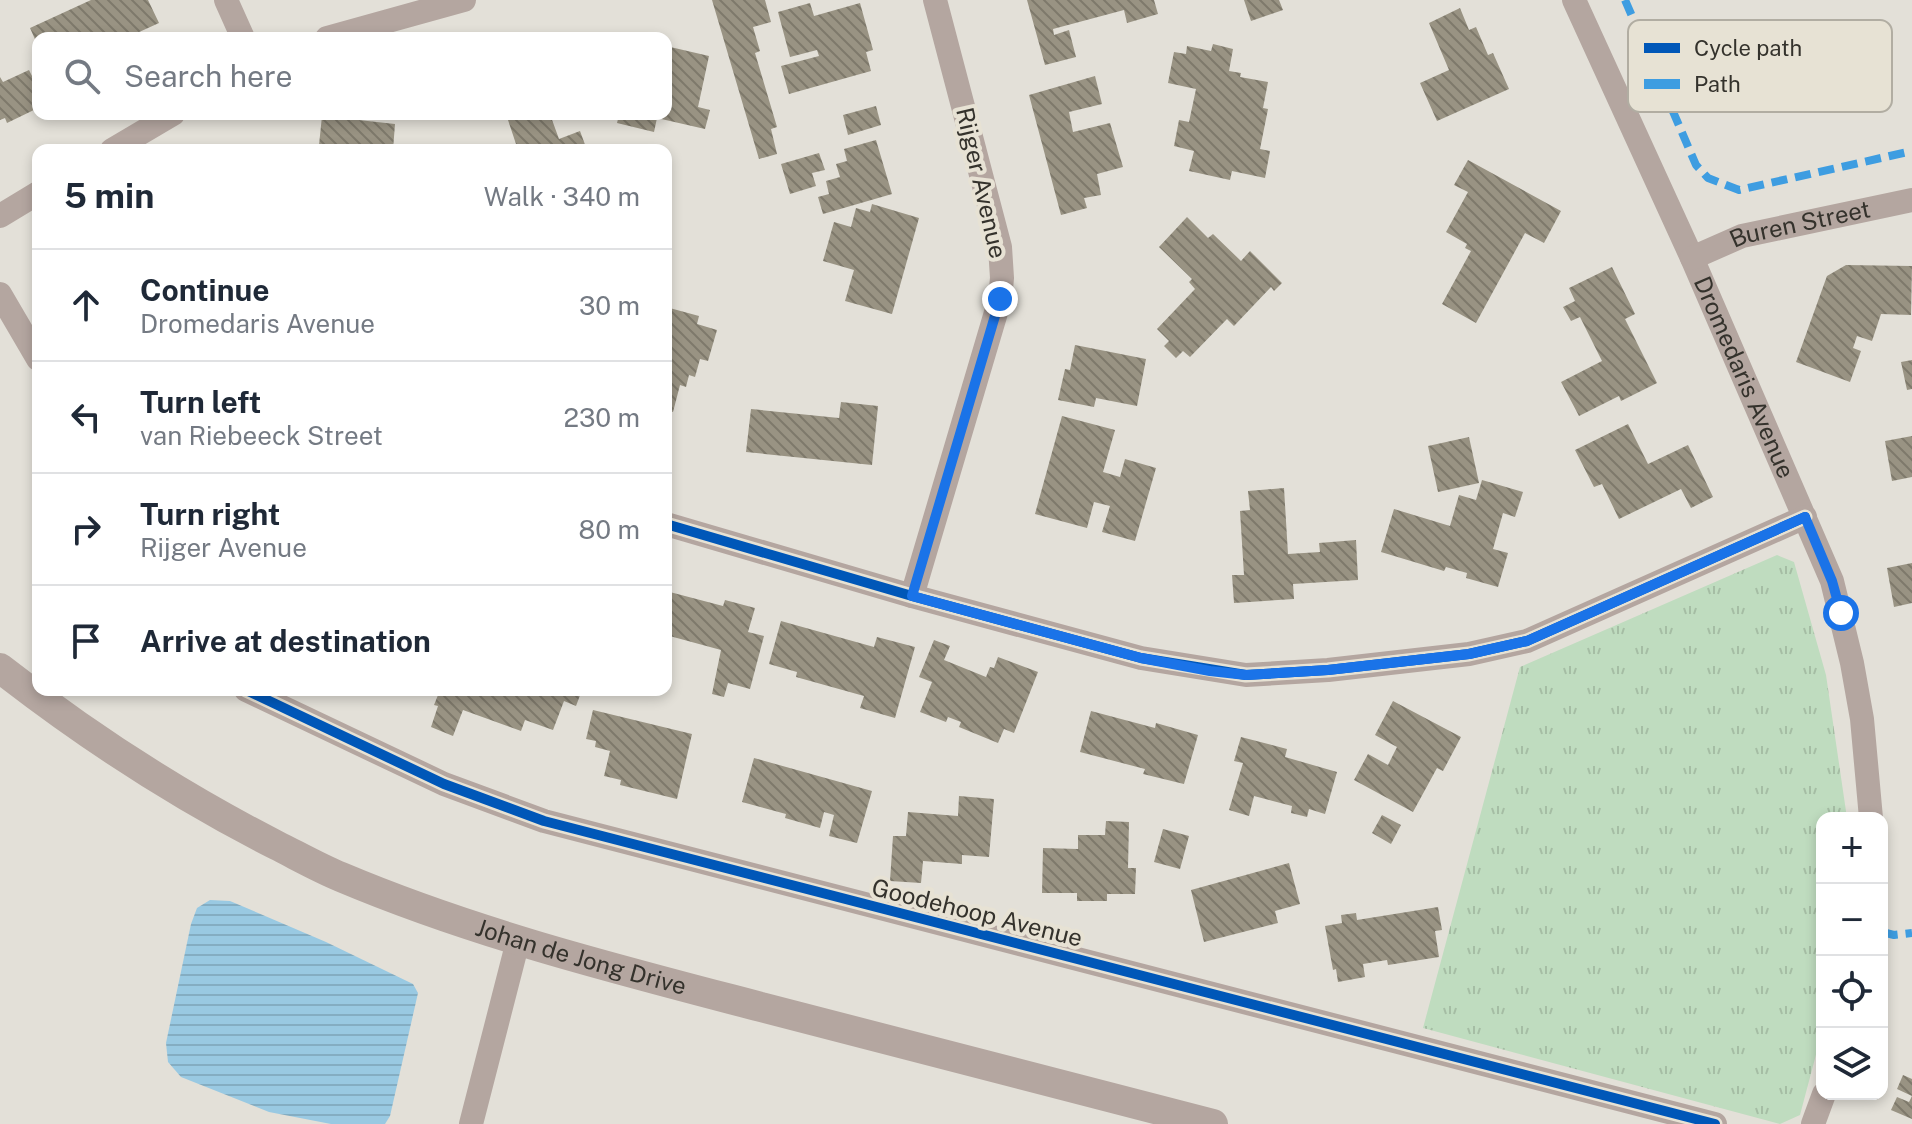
<!DOCTYPE html>
<meta charset="utf-8">
<style>
:root{--surface:#fff;--page:#f6f6f7;--text:#1f2937;--muted:#747a83;--line:#e0e1e3}
body{margin:0;font-family:"Public Sans",sans-serif;background:var(--page);color:var(--text)}
.controls{position:absolute;right:24px;bottom:24px;display:grid;overflow:hidden;border-radius:16px;box-shadow:0 4px 12px #0003}
.controls button{width:72px;height:72px;display:grid;place-items:center;padding:0;border:0;border-bottom:2px solid var(--line);background:var(--surface);color:var(--text);font:40px sans-serif}
.stop{position:absolute;width:24px;height:24px;margin:-18px;border:6px solid #1a73e8;border-radius:50%;background:#fff}
.stop.end{background:#1a73e8;border-color:#fff;box-shadow:0 2px 8px #0008}
.list{margin:0;padding:0;list-style:none}
h2{display:flex;justify-content:space-between;align-items:center;height:104px;margin:0;padding:0 32px;font-size:34px}
h2 small{font-size:26px;font-weight:400;color:var(--muted)}
.list li{display:grid;grid-template-columns:52px 1fr auto;gap:24px;align-items:center;box-sizing:border-box;height:112px;padding:0 32px;border-top:2px solid var(--line)}
.list b{display:block;font-size:30px;white-space:nowrap}
.list p{margin:0;font-size:26px;white-space:nowrap;color:var(--muted)}
.list em{font-size:26px;font-style:normal;color:var(--muted)}
.icon{flex:none;width:44px;height:44px;fill:none;stroke:currentColor;stroke-width:2;stroke-linecap:round;stroke-linejoin:round}
.map{position:relative;flex:none;width:1912px;height:1124px;overflow:hidden}
.search{position:absolute;background:var(--surface);box-shadow:0 4px 12px #0003;left:32px;top:32px;width:640px;height:88px;display:flex;align-items:center;gap:20px;box-sizing:border-box;padding:0 28px;border-radius:16px;color:var(--muted);font-size:30px}
.panel{position:absolute;background:var(--surface);box-shadow:0 4px 12px #0003;left:32px;top:144px;width:640px;height:552px;border-radius:16px}
.map>svg:first-child{display:block}
.grass{fill:url(#grass-tufts)}
.water{fill:url(#water-rules)}
.building{fill:url(#building-back-hatch)}
.lines{fill:none;stroke-linecap:round;stroke-linejoin:round}
.minor{stroke:#b4a6a0;stroke-width:24}
.tertiary{stroke:#b4a6a0;stroke-width:30}
.quiet{stroke:#3e9de1;stroke-width:8;stroke-dasharray:16 8;stroke-linecap:butt}
.cycleway-casing{stroke:#e7e2d4;stroke-width:15}
.cycleway{stroke:#0057b8;stroke-width:10}
.route{stroke:#1a73e8;stroke-width:10}
.labels{text-anchor:middle;stroke-width:8;stroke-linejoin:round;paint-order:stroke}
.street-label{font-size:24px;fill:#34322c;stroke:#e7e2d4}
.key{fill:#e7e2d4;stroke:#b1ada2;stroke-width:2}
.key-label{font-size:22px;fill:#34322c}
</style>
<div class="map">
<svg width="1912" height="1124" viewBox="0 0 1912 1124">
<defs>
<pattern id="grass-tufts" width="24" height="20" patternUnits="userSpaceOnUse" patternTransform="scale(2)"><rect width="24" height="20" fill="#bfdcbf"/><path d="M3 7l-1-3M5 7V3M7 7l1-3M15 17l-1-3M17 17v-4M19 17l1-3" fill="none" stroke="#a5bda4"/></pattern>
<pattern id="water-rules" width="6" height="5" patternUnits="userSpaceOnUse" patternTransform="scale(2)"><rect width="6" height="5" fill="#99c9e2"/><path d="M0 2.5h6" fill="none" stroke="#84adc2"/></pattern>
<pattern id="building-back-hatch" width="6" height="6" patternUnits="userSpaceOnUse" patternTransform="scale(2)"><rect width="6" height="6" fill="#999383"/><path d="M-1 5l2 2M0 0l6 6M5-1l2 2" fill="none" stroke="#7e796b"/></pattern>
</defs>
<rect width="100%" height="100%" fill="#e3e0d8"/>
<polygon class="grass" points="1777,555 1794,562 1826,675 1847,818 1822,818 1822,1032 1800,1115 1780,1124 1423,1028 1520,667"/>
<polygon class="water" points="210,900 230,901 326,942 413,984 418,993 390,1116 385,1124 331,1124 269,1112 181,1077 168,1062 166,1043 191,924 197,908"/>
<g class="building">
<polygon points="91,0 148,0 159,23 126,38 38,38 38,46 30,28"/>
<polygon points="712,0 765,0 771,22 753,27 760,51 755,53 777,127 771,129 777,154 759,159"/>
<polygon points="1027,0 1154,0 1158,14 1127,23 1124,10 1053,29 1054,35 1069,30 1076,57 1045,65"/>
<polygon points="1244,0 1279,0 1283,10 1251,21"/>
<polygon points="810,3 814,16 860,3 873,50 866,52 871,71 789,94 781,66 819,56 817,50 790,57 778,12"/>
<polygon points="1460,8 1469,30 1476,27 1488,55 1493,53 1509,89 1437,121 1420,83 1449,70 1429,23"/>
<polygon points="1213,44 1233,49 1229,71 1241,73 1240,77 1268,82 1263,108 1268,109 1260,149 1270,151 1265,178 1232,171 1230,180 1189,171 1194,151 1174,146 1179,120 1189,122 1196,89 1168,83 1174,52 1186,54 1187,46 1211,51"/>
<polygon points="666,46 709,56 698,107 710,110 705,129 657,118 654,132 617,123 618,119 603,115 666,114"/>
<polygon points="29,70 38,88 38,108 7,123 5,118 0,120 0,77 3,82"/>
<polygon points="1095,76 1102,104 1069,112 1073,132 1110,123 1123,167 1097,174 1101,195 1084,198 1087,208 1061,215 1029,95"/>
<polygon points="876,106 881,125 848,135 843,115"/>
<polygon points="506,114 558,114 551,117 559,139 580,131 587,150 518,150"/>
<polygon points="322,116 395,124 393,150 337,150 338,146 319,145"/>
<polygon points="876,140 892,194 823,214 818,197 829,194 826,181 840,177 836,164 847,161 844,149"/>
<polygon points="819,153 825,170 812,173 816,186 790,194 781,164"/>
<polygon points="1468,160 1561,211 1544,243 1525,233 1476,323 1442,304 1471,251 1465,248 1467,244 1446,232 1468,192 1454,185"/>
<polygon points="872,204 919,218 892,314 845,301 854,270 823,261 834,222 851,227 856,208 870,212"/>
<polygon points="1187,217 1208,238 1213,234 1241,261 1250,251 1282,283 1274,291 1271,287 1234,326 1227,319 1190,357 1183,351 1176,358 1164,346 1169,341 1157,329 1195,289 1189,282 1192,279 1159,247"/>
<polygon points="1846,265 1912,266 1911,315 1881,314 1872,341 1857,336 1853,348 1861,351 1850,382 1796,362 1827,276"/>
<polygon points="1612,267 1635,314 1625,319 1657,383 1621,401 1619,396 1579,416 1561,382 1602,361 1580,317 1571,321 1563,307 1575,301 1569,288"/>
<polygon points="666,307 699,316 697,324 717,330 708,361 700,359 695,377 689,375 686,387 680,385 673,412 666,410"/>
<polygon points="1075,345 1146,359 1137,406 1096,398 1094,407 1058,400 1065,369 1070,370"/>
<polygon points="1912,360 1912,389 1907,390 1901,362"/>
<polygon points="841,402 878,406 872,465 746,452 751,409 839,418"/>
<polygon points="1062,416 1115,430 1103,472 1120,477 1125,459 1156,468 1135,541 1102,532 1110,506 1094,502 1087,528 1035,514"/>
<polygon points="1628,424 1648,464 1688,445 1713,497 1691,508 1681,489 1619,519 1602,484 1594,487 1575,450"/>
<polygon points="1912,436 1912,477 1892,481 1885,441"/>
<polygon points="1469,437 1479,483 1438,492 1428,446"/>
<polygon points="1482,480 1523,492 1515,517 1503,513 1493,549 1508,553 1498,587 1466,578 1467,573 1446,567 1444,571 1381,552 1394,509 1450,526 1459,495 1476,500"/>
<polygon points="1284,488 1288,554 1320,552 1319,543 1356,540 1358,580 1293,584 1294,599 1234,603 1232,575 1244,575 1240,511 1250,510 1248,491"/>
<polygon points="1912,563 1912,603 1894,607 1887,568"/>
<polygon points="666,591 723,606 725,600 755,608 748,632 764,636 750,689 728,683 724,697 712,694 721,650 666,635"/>
<polygon points="781,621 874,647 877,637 915,647 895,718 860,708 864,696 796,677 797,672 769,664"/>
<polygon points="934,640 950,646 944,660 986,677 990,667 994,668 998,657 1038,672 1014,733 1004,729 998,743 959,727 961,722 948,717 946,722 920,712 932,682 919,677"/>
<polygon points="440,690 582,690 576,706 564,701 553,730 525,720 521,731 463,710 453,736 431,727 438,706 434,705"/>
<polygon points="1393,701 1461,737 1443,771 1437,768 1413,812 1354,780 1368,754 1388,765 1397,747 1375,735"/>
<polygon points="593,710 692,734 677,799 620,785 621,780 604,776 610,751 595,747 596,741 586,739"/>
<polygon points="1091,711 1155,728 1156,723 1198,735 1184,784 1143,774 1145,769 1080,752"/>
<polygon points="1241,737 1287,749 1285,757 1337,772 1325,814 1309,809 1307,817 1291,813 1292,806 1254,796 1249,816 1229,810 1243,763 1234,761"/>
<polygon points="754,758 872,791 857,843 829,836 834,815 824,812 820,828 785,818 786,814 742,802"/>
<polygon points="959,796 994,799 989,857 962,855 962,864 923,861 921,883 890,881 893,836 906,836 908,812 958,816"/>
<polygon points="1382,815 1401,825 1391,844 1372,833"/>
<polygon points="1106,821 1129,822 1128,868 1136,868 1135,894 1107,894 1107,901 1077,901 1077,893 1042,893 1043,848 1078,849 1078,835 1105,835"/>
<polygon points="1163,829 1189,836 1180,869 1154,862"/>
<polygon points="1289,863 1300,904 1275,911 1278,923 1204,942 1191,890"/>
<polygon points="1438,907 1442,930 1435,931 1439,957 1388,965 1387,960 1363,964 1365,977 1338,982 1336,969 1333,970 1325,926 1342,923 1341,915 1356,913 1357,920"/>
<polygon points="1903,1075 1912,1079 1912,1119 1891,1110 1897,1097 1909,1102 1912,1096 1897,1089"/>
</g>
<g class="lines">
<g class="minor">
<polyline points="226,0 243,38"/>
<path id="s1" d="M 1574,0 L 1692,258 L 1832,581 L 1852,663 L 1862,719 L 1871,818"/>
<polyline points="327,38 464,0"/>
<polyline points="112,150 173,114"/>
<polyline points="0,216 38,193"/>
<path id="s2" d="M 1692,258 L 1742,236 L 1912,200"/>
<polyline points="0,294 38,359"/>
<polyline points="666,524 912,596 1141,658 1246,675 1328,670 1469,654 1527,641 1805,517"/>
<polyline points="912,596 1000,299 1002,278 1000,247 935,0"/>
<polyline points="246,690 444,784 544,821 1715,1124"/>
<polyline points="471,1124 518,941"/>
<polyline points="1813,1124 1824,1094"/>
</g>
<path class="tertiary" id="s3" d="M 0,668 C 87,736 178,795 276,845 C 298,856 319,868 341,877 C 476,934 620,970 761,1007 C 912,1046 1063,1085 1213,1124"/>
<g class="quiet">
<polyline points="1625,0 1696,165 1708,178 1739,190 1912,151"/>
<polyline points="1882,932 1894,935 1912,933"/>
</g>
<g class="cycleway-casing">
<g id="cycleway">
<polyline points="666,524 912,596 1141,658 1246,675 1328,670 1469,654 1527,641 1805,517"/>
<polyline points="246,690 444,784 544,821 1715,1124"/>
</g>
</g>
<use href="#cycleway" class="cycleway"/>
</g>
<g class="lines">
<polyline class="route" points="1000,299 912,596 1141,658 1210,671 1246,675 1328,670 1469,654 1527,641 1805,517 1832,581 1841,613"/>
</g>
<g class="labels">
<g class="street-label">
<text transform="translate(981 183) rotate(77)" y="8">Rijger Avenue</text>
<text dy="8" stroke="none"><textPath href="#s2" startOffset="114">Buren Street</textPath></text>
<text dy="8" stroke="none"><textPath href="#s1" startOffset="414">Dromedaris Avenue</textPath></text>
<text transform="translate(977 913) rotate(14)" y="8">Goodehoop Avenue</text>
<text dy="8" stroke="none"><textPath href="#s3" startOffset="654">Johan de Jong Drive</textPath></text>
</g>
</g>
<rect x="1628" y="20" width="264" height="92" rx="12" class="key"/>
<rect x="1644" y="43" width="36" height="10" fill="#0057b8"/>
<rect x="1644" y="79" width="36" height="10" fill="#3e9de1"/>
<g class="key-label">
<text x="1694" y="56">Cycle path</text>
<text x="1694" y="92">Path</text>
</g>
</svg>
<div class="controls">
<button>+</button>
<button>−</button>
<button><svg class="icon" aria-label="locate" viewBox="0 0 24 24"><circle cx="12" cy="12" r="6"/><path d="M12 2v4M12 18v4M2 12h4M18 12h4"/></svg></button>
<button><svg class="icon" aria-label="layers" viewBox="0 0 24 24"><path d="M12 4l9 5-9 5-9-5zM3 14l9 5 9-5"/></svg></button>
</div>
<div class="stop" style="left:1841px;top:613px"></div>
<div class="stop end" style="left:1000px;top:299px"></div>
<div class="search"><svg class="icon" aria-label="search" viewBox="0 0 24 24"><circle cx="10" cy="10" r="6"/><path d="M15 15l6 6"/></svg>Search here</div>
<section class="panel">
<h2>5 min<small>Walk · 340 m</small></h2>
<ul class="list">
<li><svg class="icon" aria-label="ahead" viewBox="0 0 24 24"><path d="M12 20V5M6 11l6-6 6 6"/></svg><div><b>Continue</b><p>Dromedaris Avenue</p></div><em>30 m</em></li>
<li><svg class="icon" aria-label="left" viewBox="0 0 24 24"><path d="M17 20v-9H6M10 6l-5 5 5 5"/></svg><div><b>Turn left</b><p>van Riebeeck Street</p></div><em>230 m</em></li>
<li><svg class="icon" aria-label="right" viewBox="0 0 24 24"><path d="M7 20v-9h11M14 6l5 5-5 5"/></svg><div><b>Turn right</b><p>Rijger Avenue</p></div><em>80 m</em></li>
<li><svg class="icon" aria-label="arrive" viewBox="0 0 24 24"><path d="M6 21V4h12l-3 4 3 4H6"/></svg><div><b>Arrive at destination</b></div></li>
</ul>
</section>
</div>
